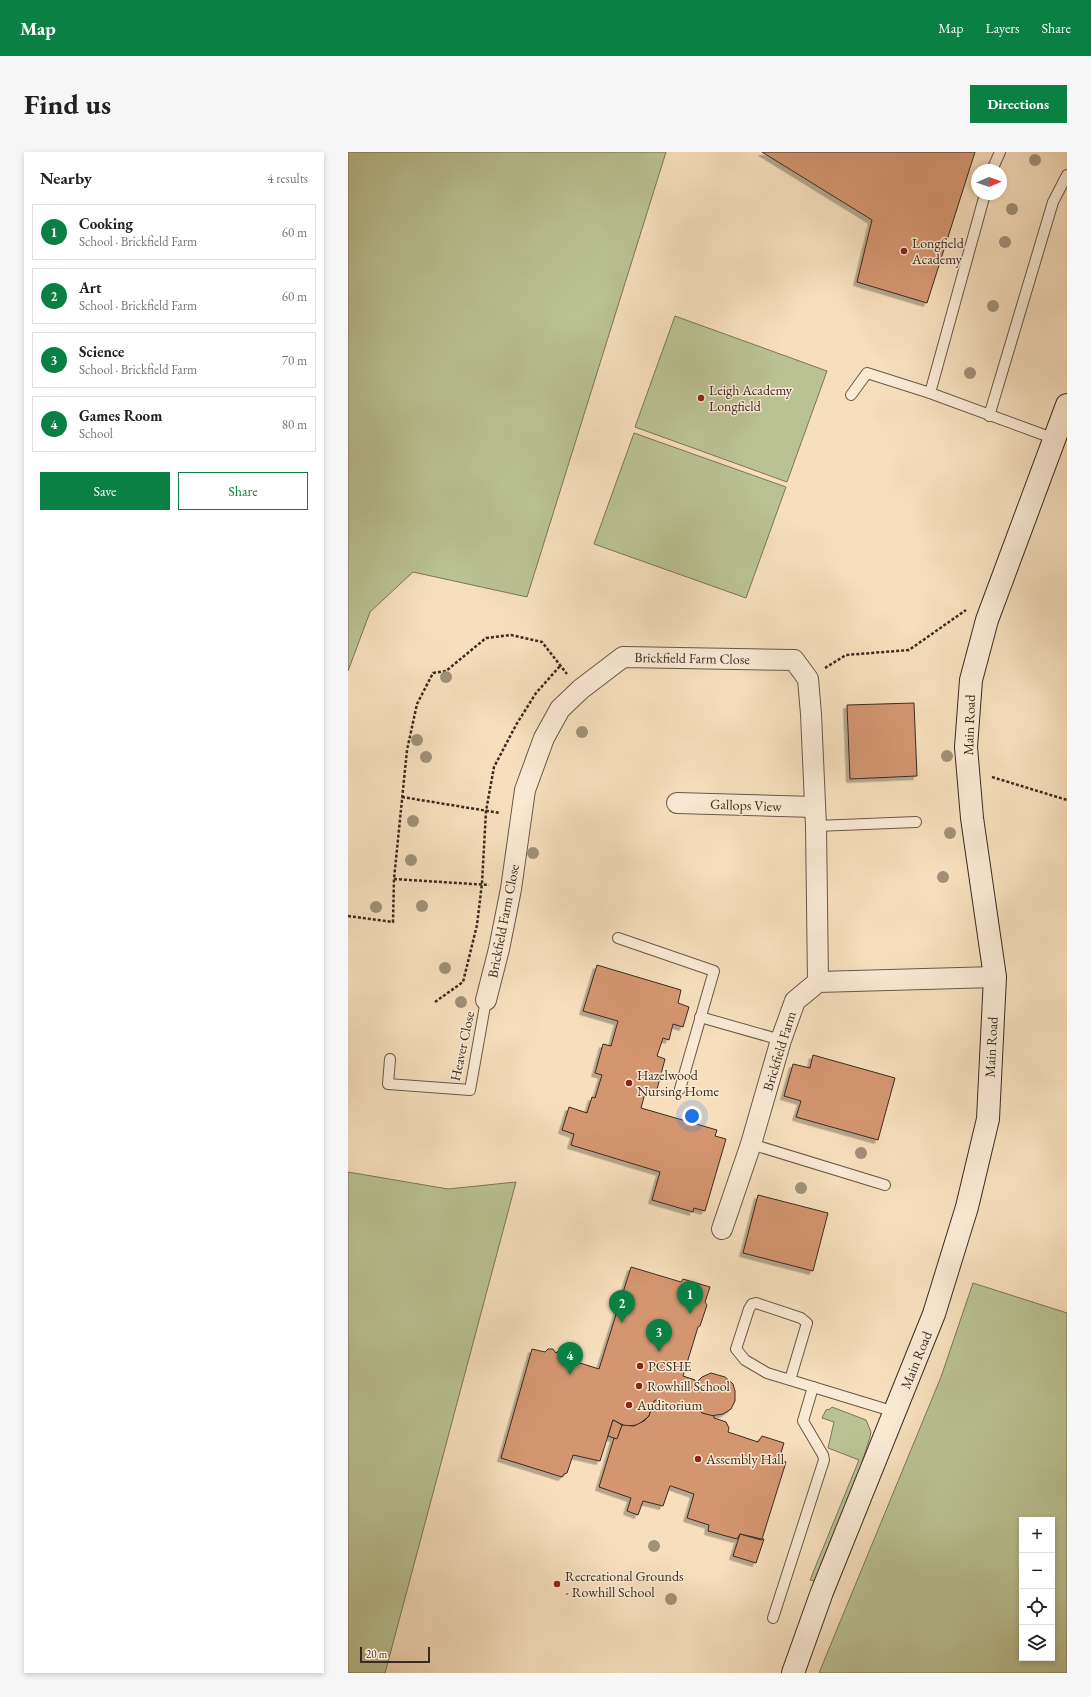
<!DOCTYPE html>
<meta charset="utf-8">
<style>
:root{--surface:#fff;--page:#f6f6f6;--text:#202124;--muted:#757577;--line:#e0e0e0;--accent:#0b8043}
body{margin:0;font-family:"EB Garamond",serif;background:var(--page);color:var(--text)}
.controls{position:absolute;right:12px;bottom:12px;display:grid;overflow:hidden;border-radius:0px;box-shadow:0 2px 6px #0003}
.controls button{width:36px;height:36px;display:grid;place-items:center;padding:0;border:0;border-bottom:1px solid var(--line);background:var(--surface);color:var(--text);font:20px sans-serif}
.compass{position:absolute;left:623px;top:12px;width:36px;height:36px;border-radius:50%;background:var(--surface);box-shadow:0 2px 6px #0003;rotate:88deg}
.scale{position:absolute;left:12px;bottom:10px;width:70px;box-sizing:border-box;padding-left:4px;border:2px solid #3a2b20;border-top:0;font-size:11px;line-height:14px;white-space:nowrap;color:#3a2b20;-webkit-text-stroke:3px #faead4;paint-order:stroke}
.you{position:absolute;left:344px;top:964px;width:14px;height:14px;margin:-10px;border:3px solid #fff;border-radius:50%;background:#1a73e8;box-shadow:0 0 0 6px #1a73e833}
.badge{display:grid;place-items:center;width:26px;height:26px;border-radius:50%;background:var(--accent);color:#fff;font-size:13px;font-weight:700}
.pin{position:absolute;translate:-50% -33px;filter:drop-shadow(0 1px 2px #0008)}
.pin::after{content:'';position:absolute;top:21px;width:14px;height:12px;background:inherit;clip-path:polygon(0 0,100% 0,50% 100%)}
.list{margin:0;padding:0;list-style:none}
h2{display:flex;justify-content:space-between;align-items:center;height:52px;margin:0;padding:0 16px;font-size:17px}
h2 small{font-size:13px;font-weight:400;color:var(--muted)}
.list li{display:grid;grid-template-columns:26px 1fr auto;gap:12px;align-items:center;box-sizing:border-box;height:56px;margin:0 8px 8px;padding:0 8px;border:1px solid var(--line);border-radius:0px}
.list b{display:block;font-size:15px;white-space:nowrap}
.list p{margin:0;font-size:13px;white-space:nowrap;color:var(--muted)}
.list em{font-size:13px;font-style:normal;color:var(--muted)}
.actions{display:flex;gap:8px;padding:12px 16px}
.actions a{flex:1;padding:9px 0;border:1px solid var(--accent);border-radius:0px;text-align:center;font-size:14px;color:var(--accent)}
.actions .main{background:var(--accent);color:#fff}
.icon{flex:none;width:22px;height:22px;fill:none;stroke:currentColor;stroke-width:2;stroke-linecap:round;stroke-linejoin:round}
.map{position:relative;flex:none;width:719px;height:1521px;overflow:hidden;border-radius:0px}
header{display:flex;align-items:center;gap:24px;box-sizing:border-box;height:56px;padding:0 20px;background:var(--accent);color:#fff}
header strong{font-size:19px}
nav{display:flex;gap:22px;margin-inline-start:auto;font-size:14px}
.intro{display:flex;align-items:center;justify-content:space-between;box-sizing:border-box;height:96px;padding:0 24px}
h1{margin:0;font-size:28px}
.button{padding:10px 18px;border-radius:0px;background:var(--accent);color:#fff;font-size:14px;font-weight:700}
main{display:flex;gap:24px;padding:0 24px}
aside{flex:1;background:var(--surface);border-radius:0px;box-shadow:0 2px 6px #0003}
.map>svg:first-child{display:block}
.green{fill:#bac293;stroke:#7a765a;fill-rule:evenodd}
.building{fill:#d49671;stroke:#3a2b20;filter:url(#shadow)}
.lines{fill:none;stroke-linecap:round;stroke-linejoin:round}
.service-casing{stroke:#695847;stroke-width:12}
.minor-casing{stroke:#695847;stroke-width:22}
.secondary-casing{stroke:#3a2b20;stroke-width:24}
.path{stroke:#3a2b20;stroke-width:2.5;stroke-dasharray:3 2;stroke-linecap:butt}
.service{stroke:#faead4;stroke-width:10}
.minor{stroke:#faead4;stroke-width:20}
.secondary{stroke:#faead4;stroke-width:22}
.tree{fill:#a19177}
.poi-dot{fill:#8f2418;stroke:#faead4;stroke-width:1.5}
.labels{text-anchor:middle;stroke-width:3;stroke-linejoin:round;paint-order:stroke}
.poi-label{font-size:14px;fill:#3a2b20;stroke:#faead4;text-anchor:start}
.street-label{font-size:14px;fill:#3a2b20;stroke:#faead4}
</style>
<header>
<strong>Map</strong>
<nav><a>Map</a><a>Layers</a><a>Share</a></nav>
</header>
<div class="intro"><h1>Find us</h1><a class="button">Directions</a></div>
<main>
<aside>
<h2>Nearby<small>4 results</small></h2>
<ul class="list">
<li><span class="badge">1</span><div><b>Cooking</b><p>School · Brickfield Farm</p></div><em>60 m</em></li>
<li><span class="badge">2</span><div><b>Art</b><p>School · Brickfield Farm</p></div><em>60 m</em></li>
<li><span class="badge">3</span><div><b>Science</b><p>School · Brickfield Farm</p></div><em>70 m</em></li>
<li><span class="badge">4</span><div><b>Games Room</b><p>School</p></div><em>80 m</em></li>
</ul>
<div class="actions"><a class="main">Save</a><a>Share</a></div>
</aside>
<div class="map">
<svg width="719" height="1521" viewBox="0 0 719 1521">
<defs>
<filter id="shadow"><feDropShadow dx="-3.5" dy="3.5" stdDeviation="0" flood-color="#0004"/></filter>
</defs>
<rect width="100%" height="100%" fill="#f7dfbd"/>
<filter id="stains"><feTurbulence type="fractalNoise" baseFrequency=".005" numOctaves="4"/><feColorMatrix values="0 0 0 0 .2 0 0 0 0 .09 0 0 0 0 .02 0 0 0 .5 -.17"/></filter>
<radialGradient id="worn" r=".72"><stop offset=".6" stop-color="#630" stop-opacity="0"/><stop offset="1" stop-color="#630" stop-opacity=".3"/></radialGradient>
<g class="green">
<polygon points="0,0 318,0 179,445 65,420 22,460 0,519"/>
<polygon points="327,164 479,219 439,330 287,275"/>
<polygon points="286,281 438,335 398,446 246,392"/>
<polygon points="0,1020 100,1037 168,1030 37,1521 0,1521"/>
<path d="M 625,1131 L 719,1161 L 719,1521 L 471,1521 L 593,1225 ZM 674,1368 L 704,1368 L 704,1506 L 674,1506 Z"/>
<polygon points="484,1255 518,1268 523,1280 522,1285 511,1320 467,1429 462,1428 511,1308 480,1296 486,1270 474,1266 478,1258 482,1257"/>
</g>
<g class="building">
<polygon points="414,0 627,0 579,151 509,130 524,68"/>
<polygon points="566,551 569,624 502,627 499,553"/>
<polygon points="249,813 333,838 330,851 341,855 335,875 325,872 321,888 315,886 309,904 317,907 308,941 298,938 293,956 369,978 367,984 378,987 357,1059 346,1056 345,1060 304,1048 312,1020 223,993 226,982 214,978 221,955 239,961 244,945 247,946 254,923 247,921 255,892 263,894 270,869 235,859"/>
<polygon points="465,903 547,926 530,988 448,965 453,949 436,944 445,912 462,916"/>
<polygon points="410,1043 480,1061 465,1119 395,1101"/>
<polygon points="283,1115 333,1130 335,1127 362,1135 357,1150 359,1153 352,1174 350,1175 335,1224 347,1228 347,1232 354,1225 363,1221 377,1225 385,1232 387,1239 387,1249 383,1257 375,1262 362,1264 354,1261 347,1254 344,1259 306,1249 301,1264 290,1273 277,1274 265,1268 252,1309 225,1303 219,1321 216,1322 214,1325 153,1306 184,1197 197,1200 200,1197 205,1197 208,1201 210,1199 215,1201 216,1206 251,1217"/>
<polygon points="308,1248 344,1259 347,1254 354,1261 366,1264 366,1266 378,1270 381,1276 380,1280 410,1290 414,1284 436,1291 431,1307 438,1310 414,1387 392,1382 389,1387 360,1379 361,1373 339,1366 346,1342 323,1334 322,1334 315,1354 295,1349 290,1363 279,1359 283,1346 251,1335 266,1286 269,1286 274,1273 286,1274 296,1269 301,1264 306,1249"/>
<polygon points="265,1268 274,1273 269,1287 260,1284"/>
<polygon points="392,1382 413,1388 416,1387 408,1411 385,1404"/>
</g>
<g class="lines">
<g class="service-casing">
<g id="service">
<polyline points="644,18 652,0"/>
<polyline points="582,241 637,42"/>
<polyline points="503,243 519,221 582,241 707,287"/>
<polyline points="641,264 705,50 719,23"/>
<polyline points="468,674 568,670"/>
<polyline points="270,786 366,819 332,937"/>
<polyline points="352,865 433,888"/>
<polyline points="42,907 40,932 122,938 138,848"/>
<polyline points="403,992 537,1033"/>
<polyline points="442,1228 459,1171 453,1166 408,1151 404,1152 401,1157 388,1197 397,1208 419,1221 547,1260"/>
<polyline points="425,1466 476,1308 475,1303 455,1269 465,1235"/>
</g>
</g>
<g class="minor-casing">
<g id="minor">
<polyline points="329,651 467,655"/>
<polyline points="138,848 151,797 163,737 177,638 196,586 212,557 233,537 275,505 446,508 460,527 463,562 468,674 470,830"/>
<polyline points="374,1077 403,992 433,888 447,849 470,830 647,825"/>
</g>
</g>
<g class="secondary-casing">
<polyline id="secondary" points="445,1521 474,1440 586,1162 619,1055 640,967 647,825 624,666 618,595 623,528 639,468 719,253"/>
</g>
<g class="path">
<polyline points="477,516 498,503 561,498 618,458"/>
<polyline points="644,625 719,648"/>
<polyline points="54,645 152,661"/>
<polyline points="46,727 141,733"/>
<polyline points="0,764 45,770 46,727 59,598 69,552 85,521 98,519 138,486 163,483 194,490 219,522"/>
<polyline points="87,850 115,830 129,773 134,731 138,659 146,615 168,573 188,541 212,514"/>
</g>
<use href="#service" class="service"/>
<use href="#minor" class="minor"/>
<use href="#secondary" class="secondary"/>
</g>
<g class="tree">
<circle cx="687" cy="8" r="6"/>
<circle cx="664" cy="57" r="6"/>
<circle cx="657" cy="90" r="6"/>
<circle cx="645" cy="154" r="6"/>
<circle cx="622" cy="221" r="6"/>
<circle cx="98" cy="525" r="6"/>
<circle cx="234" cy="580" r="6"/>
<circle cx="69" cy="588" r="6"/>
<circle cx="599" cy="604" r="6"/>
<circle cx="78" cy="605" r="6"/>
<circle cx="65" cy="669" r="6"/>
<circle cx="602" cy="681" r="6"/>
<circle cx="185" cy="701" r="6"/>
<circle cx="63" cy="708" r="6"/>
<circle cx="595" cy="725" r="6"/>
<circle cx="74" cy="754" r="6"/>
<circle cx="28" cy="755" r="6"/>
<circle cx="97" cy="816" r="6"/>
<circle cx="113" cy="850" r="6"/>
<circle cx="513" cy="1001" r="6"/>
<circle cx="453" cy="1036" r="6"/>
<circle cx="306" cy="1394" r="6"/>
<circle cx="323" cy="1447" r="6"/>
</g>
<g class="poi-dot">
<circle cx="556" cy="99" r="4"/>
<circle cx="353" cy="246" r="4"/>
<circle cx="281" cy="931" r="4"/>
<circle cx="292" cy="1214" r="4"/>
<circle cx="291" cy="1234" r="4"/>
<circle cx="281" cy="1253" r="4"/>
<circle cx="350" cy="1307" r="4"/>
<circle cx="209" cy="1432" r="4"/>
</g>
<g class="labels">
<g class="poi-label">
<text x="564" y="96">Longfield<tspan x="564" dy="16">Academy</tspan></text>
<text x="361" y="243">Leigh Academy<tspan x="361" dy="16">Longfield</tspan></text>
<text x="289" y="928">Hazelwood<tspan x="289" dy="16">Nursing Home</tspan></text>
<text x="300" y="1219">PCSHE</text>
<text x="299" y="1239">Rowhill School</text>
<text x="289" y="1258">Auditorium</text>
<text x="358" y="1312">Assembly Hall</text>
<text x="217" y="1429">Recreational Grounds<tspan x="217" dy="16">- Rowhill School</tspan></text>
</g>
<g class="street-label">
<text transform="translate(344 506) rotate(1)" y="5">Brickfield Farm Close</text>
<text transform="translate(621 573) rotate(-88)" y="5">Main Road</text>
<text transform="translate(398 653) rotate(2)" y="5">Gallops View</text>
<text transform="translate(155 769) rotate(-79)" y="5">Brickfield Farm Close</text>
<text transform="translate(114 894) rotate(-78)" y="5">Heaver Close</text>
<text transform="translate(643 895) rotate(-87)" y="5">Main Road</text>
<text transform="translate(431 899) rotate(-73)" y="5">Brickfield Farm</text>
<text transform="translate(568 1208) rotate(-68)" y="5">Main Road</text>
</g>
</g>
<rect width="100%" height="100%" filter="url(#stains)"/>
<rect width="100%" height="100%" fill="url(#worn)"/>
</svg>
<div class="controls">
<button>+</button>
<button>−</button>
<button><svg class="icon" aria-label="locate" viewBox="0 0 24 24"><circle cx="12" cy="12" r="6"/><path d="M12 2v4M12 18v4M2 12h4M18 12h4"/></svg></button>
<button><svg class="icon" aria-label="layers" viewBox="0 0 24 24"><path d="M12 4l9 5-9 5-9-5zM3 14l9 5 9-5"/></svg></button>
</div>
<svg class="compass" viewBox="-18 -18 36 36"><path d="M0-13l5 13h-10z" fill="#e53935"/><path d="M0 13l5-13h-10z" fill="#757577"/></svg>
<div class="scale">20 m</div>
<div class="you"></div>
<div class="pin badge" style="left:342px;top:1162px">1</div>
<div class="pin badge" style="left:274px;top:1171px">2</div>
<div class="pin badge" style="left:311px;top:1200px">3</div>
<div class="pin badge" style="left:222px;top:1223px">4</div>
</div>
</main>
